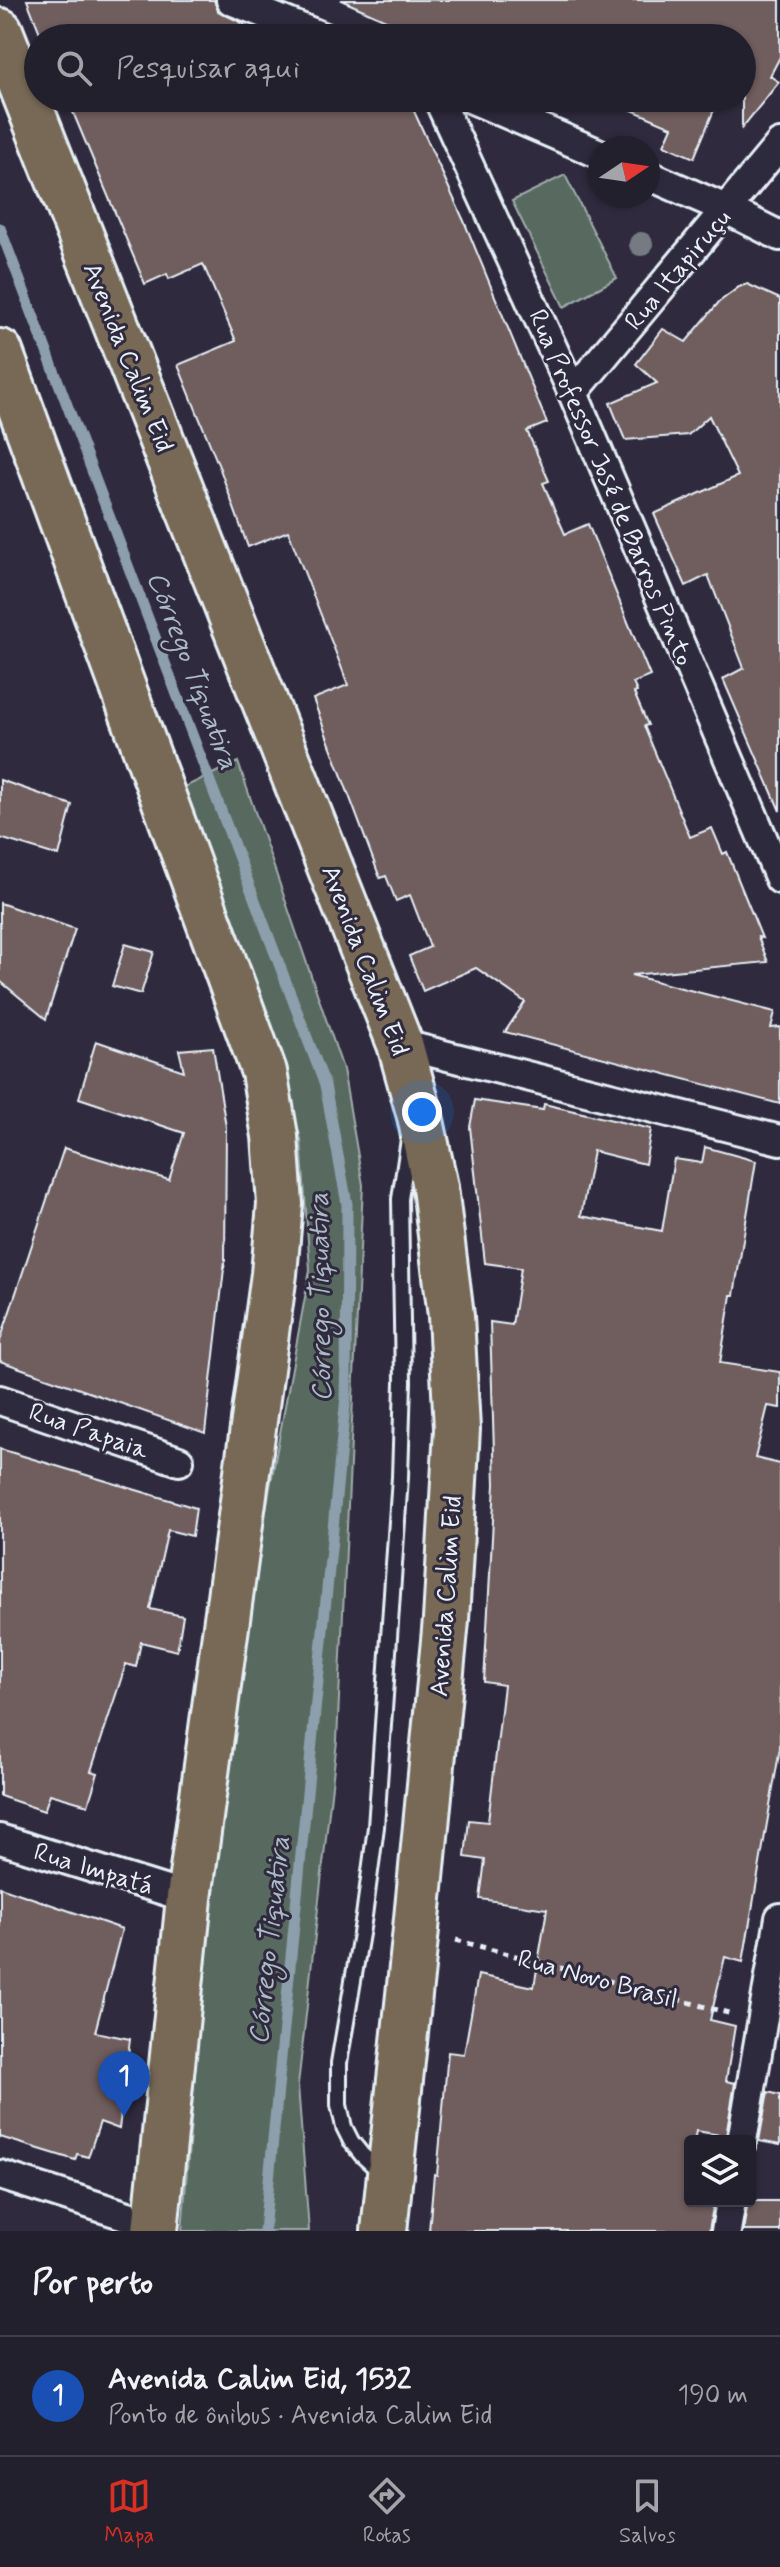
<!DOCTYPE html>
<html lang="pt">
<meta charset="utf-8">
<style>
:root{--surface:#23202e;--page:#2b2836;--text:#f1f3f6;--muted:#a3a3aa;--line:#403e4a;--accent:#d93025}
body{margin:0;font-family:Mynerve,sans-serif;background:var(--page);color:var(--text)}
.controls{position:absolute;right:24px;bottom:24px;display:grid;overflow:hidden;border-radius:8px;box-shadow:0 2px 6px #0004}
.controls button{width:72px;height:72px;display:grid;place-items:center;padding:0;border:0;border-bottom:2px solid var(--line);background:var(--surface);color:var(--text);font:40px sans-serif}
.compass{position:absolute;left:588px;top:136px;width:72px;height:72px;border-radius:50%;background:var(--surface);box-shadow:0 2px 6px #0004;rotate:77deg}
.you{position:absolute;left:422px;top:1112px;width:28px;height:28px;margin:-20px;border:6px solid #fff;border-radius:50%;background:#1a73e8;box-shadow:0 0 0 12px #1a73e833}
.badge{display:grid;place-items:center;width:52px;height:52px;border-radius:50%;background:var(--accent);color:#fff;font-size:26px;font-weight:700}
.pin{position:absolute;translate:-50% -66px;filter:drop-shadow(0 2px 4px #0008)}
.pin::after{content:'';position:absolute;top:42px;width:28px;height:24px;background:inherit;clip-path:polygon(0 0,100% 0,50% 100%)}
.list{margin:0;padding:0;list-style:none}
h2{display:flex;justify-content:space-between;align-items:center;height:104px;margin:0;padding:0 32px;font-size:34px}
h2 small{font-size:26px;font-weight:400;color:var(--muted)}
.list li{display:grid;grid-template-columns:52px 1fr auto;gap:24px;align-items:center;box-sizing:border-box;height:120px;padding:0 32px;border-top:2px solid var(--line)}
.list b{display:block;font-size:30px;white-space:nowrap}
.list p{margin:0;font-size:26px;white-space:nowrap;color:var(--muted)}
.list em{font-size:26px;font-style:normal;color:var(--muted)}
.icon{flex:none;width:44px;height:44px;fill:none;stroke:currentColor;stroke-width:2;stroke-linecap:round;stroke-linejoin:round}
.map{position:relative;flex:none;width:780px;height:2231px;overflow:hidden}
.search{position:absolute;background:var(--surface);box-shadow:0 2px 6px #0004;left:24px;right:24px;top:24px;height:88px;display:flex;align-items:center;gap:20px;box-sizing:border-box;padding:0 28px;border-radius:44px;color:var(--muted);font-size:30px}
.sheet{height:224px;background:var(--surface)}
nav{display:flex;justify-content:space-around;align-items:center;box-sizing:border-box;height:112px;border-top:2px solid var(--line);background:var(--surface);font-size:22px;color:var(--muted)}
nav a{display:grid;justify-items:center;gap:4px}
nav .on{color:var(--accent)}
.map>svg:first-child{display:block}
.green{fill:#586961;stroke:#a0adac;stroke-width:2}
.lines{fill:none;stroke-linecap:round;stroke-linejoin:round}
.stream{stroke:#8d9fac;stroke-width:11}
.building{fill:#705d5d;stroke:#e8f1f8;stroke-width:2}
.lane-casing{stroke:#e8f1f8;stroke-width:20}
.street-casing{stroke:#e8f1f8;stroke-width:34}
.primary-casing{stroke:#e8f1f8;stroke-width:50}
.path{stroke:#e8f1f8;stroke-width:5;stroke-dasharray:6 6;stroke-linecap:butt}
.lane{stroke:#2f2a3d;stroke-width:14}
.street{stroke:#2f2a3d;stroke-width:28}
.primary{stroke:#776954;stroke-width:44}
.tree{fill:#757a83}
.labels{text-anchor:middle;stroke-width:6;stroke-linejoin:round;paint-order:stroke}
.street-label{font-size:26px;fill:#e8f1f8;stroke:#2f2a3d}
.water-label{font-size:28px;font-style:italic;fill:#abbac5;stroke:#2f2a3d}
</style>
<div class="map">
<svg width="780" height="2231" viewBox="0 0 780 2231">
<rect width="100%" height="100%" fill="#2f2a3d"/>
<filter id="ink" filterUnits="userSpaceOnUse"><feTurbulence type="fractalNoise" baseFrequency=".0125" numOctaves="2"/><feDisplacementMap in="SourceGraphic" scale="16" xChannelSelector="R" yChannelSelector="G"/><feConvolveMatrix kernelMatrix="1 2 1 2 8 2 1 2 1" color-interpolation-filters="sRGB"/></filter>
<g filter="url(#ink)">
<g class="green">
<polygon points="565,175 617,278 564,307 512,201"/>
<polygon points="238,762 343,1069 363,1185 337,1741 298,2085 309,2231 182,2231 221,1754 310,1270 301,1140 265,1005 180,789"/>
</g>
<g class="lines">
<polyline class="stream" points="0,228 325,1085 347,1204 346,1396 264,2231"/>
</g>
<g class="building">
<polygon points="27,0 214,0 218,11 244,24 251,38 42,38"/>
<polygon points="341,0 780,0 780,57 770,76 779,82 742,128 742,38 426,38"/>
<polygon points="67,98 408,98 464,221 547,423 527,431 549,481 543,483 565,534 588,524 650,676 633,683 637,692 634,693 648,725 644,726 690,837 712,828 723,854 727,852 762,938 758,937 768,962 631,975 775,1012 771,1028 780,1027 780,1104 505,1032 525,1002 476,968 423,991 409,956 430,947 410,895 396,901 386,876 380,878 313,699 348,685 339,661 288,531 248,547 220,469 178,365 236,341 203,264 169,279 167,274 145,284"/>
<polygon points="604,98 719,98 694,158 664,145 672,127"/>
<polygon points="747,284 780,299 780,811 723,679 744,668 708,575 686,586 654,514 738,476 709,416 688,435 625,440 610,403 657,383 636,364 663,329 686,342 719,302 739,287"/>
<polygon points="0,780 72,805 59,856 0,838"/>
<polygon points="0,903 75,929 46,1019 0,981"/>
<polygon points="125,944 154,952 141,994 112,986"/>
<polygon points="96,1041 184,1071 179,1050 213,1047 226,1127 225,1260 205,1433 0,1361 0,1341 64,1148 169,1180 184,1133 79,1098"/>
<polygon points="475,1100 543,1110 544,1104 651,1129 645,1164 593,1151 581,1216 662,1231 674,1159 702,1163 705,1147 756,1161 734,1295 731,1295 720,1363 780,1372 780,1408 768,1406 755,1458 780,1464 780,1748 743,1962 725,1957 710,2020 735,2026 726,2081 735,2083 726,2136 696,2131 694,2141 690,2141 690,2201 714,2201 709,2231 429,2231 434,2174 437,2175 448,2052 464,2054 478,1975 534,1987 547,1909 480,1899 485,1860 465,1857 469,1820 488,1822 504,1685 484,1682 495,1484 490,1322 512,1325 521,1268 485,1263 470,1127"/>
<polygon points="0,1449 196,1508 192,1536 168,1530 150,1609 183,1616 177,1651 141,1642 136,1667 126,1664 91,1771 98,1773 88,1805 50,1794 44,1811 0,1796"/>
<polygon points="0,1887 122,1929 95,2032 130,2039 119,2129 100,2122 88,2157 77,2154 75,2160 0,2137"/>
<polygon points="768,2092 780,2095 780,2145 759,2141"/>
<polygon points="748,2201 780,2201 780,2231 743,2231"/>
</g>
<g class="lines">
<g class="lane-casing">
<polyline id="lane" points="383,2174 362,2155 351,2141 344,2127 339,2105 339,2063 364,1916 376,1827 400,1477 403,1382 400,1199 409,1139"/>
</g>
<g class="street-casing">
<g id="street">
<polyline points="231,0 325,38"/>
<polyline points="438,98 573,393 780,879"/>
<polyline points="470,98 600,154"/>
<polyline points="648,175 726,209 780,236"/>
<polyline points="573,393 780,144"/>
<polyline points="400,1044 780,1140"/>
<polyline points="0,1400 179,1461"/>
<polyline points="0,1839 189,1898"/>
<polyline points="742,2141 780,1918"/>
<polyline points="0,2175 156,2225"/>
<polyline points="726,2231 731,2201"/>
</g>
</g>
<g class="primary-casing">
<g id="primary">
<polyline points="0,31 400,1044 420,1116 435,1187 451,1316 457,1429 446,1620 416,1929 384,2231"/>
<polyline points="0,352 264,1072 275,1136 280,1204 274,1274 189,1898 155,2231"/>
</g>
</g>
<polyline class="path" points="456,1940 732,2014"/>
<use href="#lane" class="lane"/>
<use href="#street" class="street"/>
<use href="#primary" class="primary"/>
</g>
<circle class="tree" cx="641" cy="244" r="12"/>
</g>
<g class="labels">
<g class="street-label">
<text transform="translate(677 269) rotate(-50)" y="9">Rua Itapiruçu</text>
<text transform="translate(129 357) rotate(68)" y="9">Avenida Calim Eid</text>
<text transform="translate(612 487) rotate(67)" y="9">Rua Professor José de Barros Pinto</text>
<text transform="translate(366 960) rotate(69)" y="9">Avenida Calim Eid</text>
<text transform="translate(89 1430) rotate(19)" y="9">Rua Papaia</text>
<text transform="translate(445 1596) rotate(-86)" y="9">Avenida Calim Eid</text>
<text transform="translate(94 1868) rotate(17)" y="9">Rua Impatá</text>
<text transform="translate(598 1978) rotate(15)" y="9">Rua Novo Brasil</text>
</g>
<g class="water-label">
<text transform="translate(194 670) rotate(69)" y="10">Córrego Tiquatira</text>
<text transform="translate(319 1297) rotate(-91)" y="10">Córrego Tiquatira</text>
<text transform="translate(268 1940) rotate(-84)" y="10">Córrego Tiquatira</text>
</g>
</g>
</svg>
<div class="controls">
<button><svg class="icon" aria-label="layers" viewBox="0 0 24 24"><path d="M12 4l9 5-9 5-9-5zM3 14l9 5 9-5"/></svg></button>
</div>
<svg class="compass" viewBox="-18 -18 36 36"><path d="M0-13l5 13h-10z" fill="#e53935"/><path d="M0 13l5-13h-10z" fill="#a3a3aa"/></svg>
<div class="you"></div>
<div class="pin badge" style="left:124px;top:2117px;background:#1a4fb4">1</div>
<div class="search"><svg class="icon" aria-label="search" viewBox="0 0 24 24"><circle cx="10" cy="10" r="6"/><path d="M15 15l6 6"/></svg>Pesquisar aqui</div>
</div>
<section class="sheet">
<h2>Por perto<small></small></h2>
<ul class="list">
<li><span class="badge" style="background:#1a4fb4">1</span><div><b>Avenida Calim Eid, 1532</b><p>Ponto de ônibus · Avenida Calim Eid</p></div><em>190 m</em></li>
</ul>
</section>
<nav>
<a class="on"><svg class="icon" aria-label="map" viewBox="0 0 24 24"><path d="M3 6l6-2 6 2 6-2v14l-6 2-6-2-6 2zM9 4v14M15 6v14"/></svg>Mapa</a>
<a><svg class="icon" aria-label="directions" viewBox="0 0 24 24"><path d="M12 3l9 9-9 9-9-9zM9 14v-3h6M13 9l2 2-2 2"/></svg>Rotas</a>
<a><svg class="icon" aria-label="saved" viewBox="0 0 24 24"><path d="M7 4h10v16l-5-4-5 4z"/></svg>Salvos</a>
</nav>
